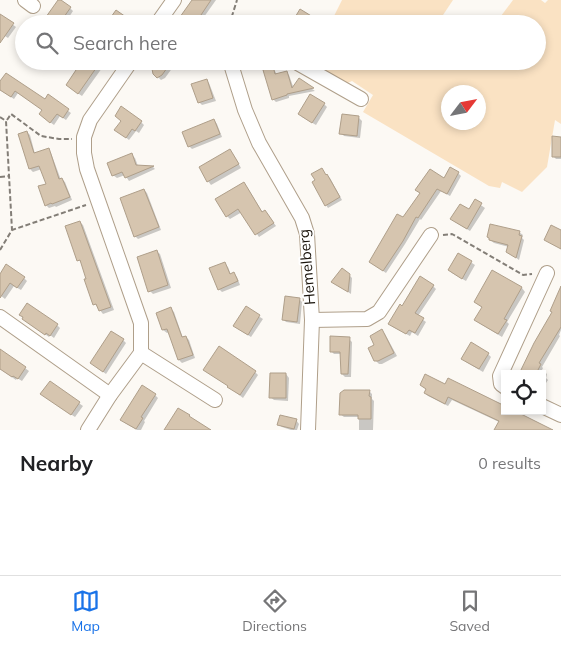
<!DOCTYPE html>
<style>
:root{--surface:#fff;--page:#f6f6f6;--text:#202124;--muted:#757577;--line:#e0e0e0;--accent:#1a73e8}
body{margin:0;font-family:Mulish,sans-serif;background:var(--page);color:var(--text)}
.controls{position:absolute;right:15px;bottom:15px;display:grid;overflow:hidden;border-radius:0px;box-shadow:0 2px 8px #0003}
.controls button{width:45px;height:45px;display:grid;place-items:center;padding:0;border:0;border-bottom:1px solid var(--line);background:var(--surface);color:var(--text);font:25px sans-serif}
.compass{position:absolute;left:441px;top:85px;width:45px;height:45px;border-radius:50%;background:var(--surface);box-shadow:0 2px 8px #0003;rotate:58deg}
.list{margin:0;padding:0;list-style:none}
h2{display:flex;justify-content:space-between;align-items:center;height:65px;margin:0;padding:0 20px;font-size:21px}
h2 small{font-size:16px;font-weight:400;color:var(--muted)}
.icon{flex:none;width:28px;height:28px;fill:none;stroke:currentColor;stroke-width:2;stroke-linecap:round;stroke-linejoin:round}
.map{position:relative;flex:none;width:561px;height:430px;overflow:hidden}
.search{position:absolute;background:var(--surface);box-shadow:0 2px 8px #0003;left:15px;right:15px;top:15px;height:55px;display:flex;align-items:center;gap:12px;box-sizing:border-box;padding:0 18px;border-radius:28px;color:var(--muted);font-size:19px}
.sheet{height:145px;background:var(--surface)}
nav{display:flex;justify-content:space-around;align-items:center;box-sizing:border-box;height:70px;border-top:1px solid var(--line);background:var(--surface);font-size:14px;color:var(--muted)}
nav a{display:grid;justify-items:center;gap:2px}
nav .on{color:var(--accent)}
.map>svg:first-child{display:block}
.green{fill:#fae2c3;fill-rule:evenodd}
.shadow{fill:#0003}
.building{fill:#d6c5af;stroke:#af9f8a}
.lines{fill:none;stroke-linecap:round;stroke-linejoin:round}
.minor-casing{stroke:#af9f8a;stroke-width:16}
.path{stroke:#837e77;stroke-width:2;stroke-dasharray:5 2.5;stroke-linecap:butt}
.minor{stroke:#fff;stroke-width:14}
.labels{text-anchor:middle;stroke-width:4;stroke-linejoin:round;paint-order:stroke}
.street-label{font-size:15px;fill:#1a140c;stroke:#fff}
</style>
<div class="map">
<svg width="561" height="430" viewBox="0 0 561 430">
<rect width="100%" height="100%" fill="#fcf9f4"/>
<g class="green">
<polygon points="342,0 453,0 437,24 330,24"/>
<path d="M 513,0 L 541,0 L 545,3 L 548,0 L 561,0 L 561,124 L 555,120 L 547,167 L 522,192 L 502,182 L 500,188 L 489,186 L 363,112 L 373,95 L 352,81 L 343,85 L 309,64 L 310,61 L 537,61 L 537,24 L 495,24 ZM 448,92 L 478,92 L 478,122 L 448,122 Z"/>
</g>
<g class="shadow">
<polygon points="194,0 216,0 199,24 177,24"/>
<polygon points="70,8 73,11 69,17 70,19 67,24 43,24"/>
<polygon points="300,11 313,18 316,21 314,24 293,24"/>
<polygon points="0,15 16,27 8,38 0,33"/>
<polygon points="102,61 99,65 102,68 82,96 70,88 82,64 79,61"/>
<polygon points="150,61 180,61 178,65 176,63 165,78 161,80 154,73 154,70 148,65"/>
<polygon points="272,68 275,71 277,75 286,72 289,75 294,89 299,80 315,91 289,96 289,98 276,102 273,99"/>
<polygon points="206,80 209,83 216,101 202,105 199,102"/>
<polygon points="0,83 45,100 48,96 71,113 66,120 60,116 54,125 43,117 43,110 18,93 14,99 0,90"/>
<polygon points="324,104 327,107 316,125 302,117"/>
<polygon points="358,117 362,121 360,138 344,136 341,133"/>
<polygon points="214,120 217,124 222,137 192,149 189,146"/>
<polygon points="141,122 144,125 139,133 136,131 129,140 119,132"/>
<polygon points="27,132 30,135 35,154 48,150 51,153 61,180 62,179 65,182 72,200 56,207 55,206 49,208 46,205 47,184 42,169 33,172 30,169"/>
<polygon points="561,138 561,159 556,159 553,156"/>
<polygon points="230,151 233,154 241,168 211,185 208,181 200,168"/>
<polygon points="132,155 135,158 138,166 153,167 155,169 129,181 125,175 117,178 113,175"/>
<polygon points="458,173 461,176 450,196 441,191 421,220 420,219 405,244 386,273 373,264 403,219 445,179"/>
<polygon points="327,176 330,178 342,200 328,208 326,205"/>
<polygon points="244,183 247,187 263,213 265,211 276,226 259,237 242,212 230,219 227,216"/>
<polygon points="144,190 147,193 161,230 138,239 135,236"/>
<polygon points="475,201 485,208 470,231 455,222 469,211"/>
<polygon points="80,222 83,225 114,310 103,314 95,304 82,264 79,260"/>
<polygon points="519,232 523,235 522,238 524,240 519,260 511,254 509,247 494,243 490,240"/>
<polygon points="156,251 160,254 171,288 153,294 150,291"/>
<polygon points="458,254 475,265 466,281 452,273 449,270"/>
<polygon points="224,264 228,267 231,275 234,274 237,277 240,285 222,292 219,289"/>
<polygon points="493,272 522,288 525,292 507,322 509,324 502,337 479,323 476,320 483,308 475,302"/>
<polygon points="349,275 352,278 351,294 333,282"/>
<polygon points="0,276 24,278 27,281 21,290 14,286 5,299 0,295"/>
<polygon points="433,286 436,289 418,316 426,322 418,336 412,332 410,336 393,327 403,307"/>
<polygon points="561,297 561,330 559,335 560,336 542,367 543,368 542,370 547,374 546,378 548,380 544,386 542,385 542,374 522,374"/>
<polygon points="299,299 302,302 300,324 286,322 283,319"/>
<polygon points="246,308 263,319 251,337 238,329"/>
<polygon points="171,309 174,312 183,338 186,337 189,340 195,358 182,363 179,360 169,332 167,333 163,330"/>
<polygon points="27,322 57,325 60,328 54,338 50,335 49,337"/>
<polygon points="382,331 385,334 397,356 382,364 379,364 375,360 376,345"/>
<polygon points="349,339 352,342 351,377 345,377 342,374 341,354 334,354 331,351"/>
<polygon points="123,340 126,343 106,374 95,366"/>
<polygon points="0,350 29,371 22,381 17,378 16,380 0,369"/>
<polygon points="488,354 491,357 483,372 466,362 463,359"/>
<polygon points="255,372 258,375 243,398 229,387"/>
<polygon points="286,374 289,378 288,401 274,400 270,397"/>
<polygon points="50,383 83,406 75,417 45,397"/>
<polygon points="421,385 505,411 549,430 495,430 499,422 452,400 448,406 428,396 425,393 427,390"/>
<polygon points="369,391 372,394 372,399 374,401 373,430 359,430 359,417 344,417 340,414"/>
<polygon points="155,395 158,398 144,421 145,422 141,430 137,430 125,423"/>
<polygon points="296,420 299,424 297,430 291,430 282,427 278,424"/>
</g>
<g class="building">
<polygon points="58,0 61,0 71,7 59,24 41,24"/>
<polygon points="192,0 211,0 195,24 175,24"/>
<polygon points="300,9 313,17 309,24 291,24"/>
<polygon points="116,10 136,24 106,24"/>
<polygon points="0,14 14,23 0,43"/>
<polygon points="82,61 101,61 78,94 66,85"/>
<polygon points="140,61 172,61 162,75 157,78 153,74 152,69"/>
<polygon points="273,66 275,74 287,71 292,88 299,78 314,88 287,94 287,95 272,100 263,70"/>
<polygon points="6,73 45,99 48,94 69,109 63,118 57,114 50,123 39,114 42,110 15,91 11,97 0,90 0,81"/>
<polygon points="207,79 213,98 198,103 191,84"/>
<polygon points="310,94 325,103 312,123 298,114"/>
<polygon points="121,106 142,121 135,131 132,129 126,138 114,130 121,121 115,116"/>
<polygon points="342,114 359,116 357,136 339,134"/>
<polygon points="214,119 220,134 188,147 182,132"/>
<polygon points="27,131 34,153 49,148 59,179 62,178 70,197 52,204 51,203 45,206 38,186 46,184 39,166 29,169 18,134"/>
<polygon points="552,136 561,137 561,157 552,157"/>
<polygon points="230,149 239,164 207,182 199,167"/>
<polygon points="132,153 136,165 154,166 125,178 122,172 112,176 107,163"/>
<polygon points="450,167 459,172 447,194 437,189 418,218 416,217 403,241 383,271 369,262 397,214 403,217 420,193 415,190 430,169 444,178"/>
<polygon points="322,168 326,175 327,174 340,197 325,206 312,182 315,180 311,174"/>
<polygon points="244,182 262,212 265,210 274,223 255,235 238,209 226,217 215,199"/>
<polygon points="144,189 159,227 134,237 120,198"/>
<polygon points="475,199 482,203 467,229 450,219 460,204 469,209"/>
<polygon points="80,221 111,307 99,311 96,304 93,305 84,279 86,279 80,260 77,261 65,226"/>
<polygon points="490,224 520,231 519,235 522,236 516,258 506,252 508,245 489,240 489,238 487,237"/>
<polygon points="551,225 561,230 561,249 544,240"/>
<polygon points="157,250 168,285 148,292 137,257"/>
<polygon points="458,253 472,261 462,279 448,270"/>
<polygon points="225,262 230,274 234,272 238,281 218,290 209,268"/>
<polygon points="6,264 25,277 17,288 10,283 0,298 0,274"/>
<polygon points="342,268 350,274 348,292 331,282"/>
<polygon points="492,270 522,287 504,319 507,320 498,334 474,320 482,307 474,302"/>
<polygon points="420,276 434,285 415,313 424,318 415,333 409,330 406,334 388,324 400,304 402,306"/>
<polygon points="561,286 561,327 539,363 541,364 536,374 519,374 534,343 552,312 550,311"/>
<polygon points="285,296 300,298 297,322 282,320"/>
<polygon points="27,303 58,324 50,336 46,333 45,335 22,319 23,317 19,315"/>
<polygon points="246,306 260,315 248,335 233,326"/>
<polygon points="171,307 182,337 186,336 193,355 178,360 167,329 162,330 156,313"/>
<polygon points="382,329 394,353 378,361 374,361 368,348 374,345 370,336"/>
<polygon points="111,331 124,339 103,372 90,363"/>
<polygon points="330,336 350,337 348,374 341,374 340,352 330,352"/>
<polygon points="471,342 489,353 479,369 461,359"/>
<polygon points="219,346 256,371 240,395 227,387 228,386 203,370"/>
<polygon points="0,349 26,367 18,379 13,376 12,377 0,369"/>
<polygon points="270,373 286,373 286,398 269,398"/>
<polygon points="425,374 445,384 448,378 505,406 505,411 515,411 553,430 494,430 499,421 448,397 445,404 424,393 426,389 420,385"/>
<polygon points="50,381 80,402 71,415 40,394"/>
<polygon points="142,385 156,394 141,417 143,418 136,429 120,420"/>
<polygon points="344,390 370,390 369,396 371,397 371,419 358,419 358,415 339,415 340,393"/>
<polygon points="178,408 190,415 189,416 211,430 164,430"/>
<polygon points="280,415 297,419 294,429 277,425"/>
</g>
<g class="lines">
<g class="minor-casing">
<g id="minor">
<polyline points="25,0 33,6"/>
<polyline points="157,24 174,0"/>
<polyline points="230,61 245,110 259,143 302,218 307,234 312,320 308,430"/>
<polyline points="294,61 361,99"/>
<polyline points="0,317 110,395"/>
<polyline points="312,320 367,319 379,312 431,235"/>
<polyline points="141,353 215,400"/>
<polyline points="505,387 501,384 500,376 547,273"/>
<polyline points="542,406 561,415"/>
<polyline points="88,430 110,395 141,353 141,323 87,169 84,153 84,137 90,120 131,61"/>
</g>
</g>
<g class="path">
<polyline points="235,24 232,16 237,0"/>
<polyline points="0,117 6,121 12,230"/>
<polyline points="7,120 11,114 41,136 59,139 72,139"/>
<polyline points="0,177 9,176"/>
<polyline points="443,235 452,234 523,275 532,274"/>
<polyline points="0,250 12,230 86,205"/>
</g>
<use href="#minor" class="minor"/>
</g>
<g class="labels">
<g class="street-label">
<text transform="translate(307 267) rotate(-95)" y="5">Hemelberg</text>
</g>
</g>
</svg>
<div class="controls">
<button><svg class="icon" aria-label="locate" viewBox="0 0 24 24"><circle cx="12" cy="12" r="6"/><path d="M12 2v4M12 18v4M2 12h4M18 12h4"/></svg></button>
</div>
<svg class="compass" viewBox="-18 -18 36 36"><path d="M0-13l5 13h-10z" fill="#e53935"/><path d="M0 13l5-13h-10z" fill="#757577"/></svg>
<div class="search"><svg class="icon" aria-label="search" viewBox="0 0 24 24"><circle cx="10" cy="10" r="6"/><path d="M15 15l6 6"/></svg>Search here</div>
</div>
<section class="sheet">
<h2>Nearby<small>0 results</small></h2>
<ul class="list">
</ul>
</section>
<nav>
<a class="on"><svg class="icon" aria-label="map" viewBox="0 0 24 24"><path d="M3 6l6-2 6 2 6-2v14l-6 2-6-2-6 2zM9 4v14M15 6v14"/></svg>Map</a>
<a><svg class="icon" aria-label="directions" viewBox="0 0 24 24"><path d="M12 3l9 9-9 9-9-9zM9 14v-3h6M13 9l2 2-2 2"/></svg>Directions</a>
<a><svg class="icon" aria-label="saved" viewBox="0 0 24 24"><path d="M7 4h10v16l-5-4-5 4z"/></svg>Saved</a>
</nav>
